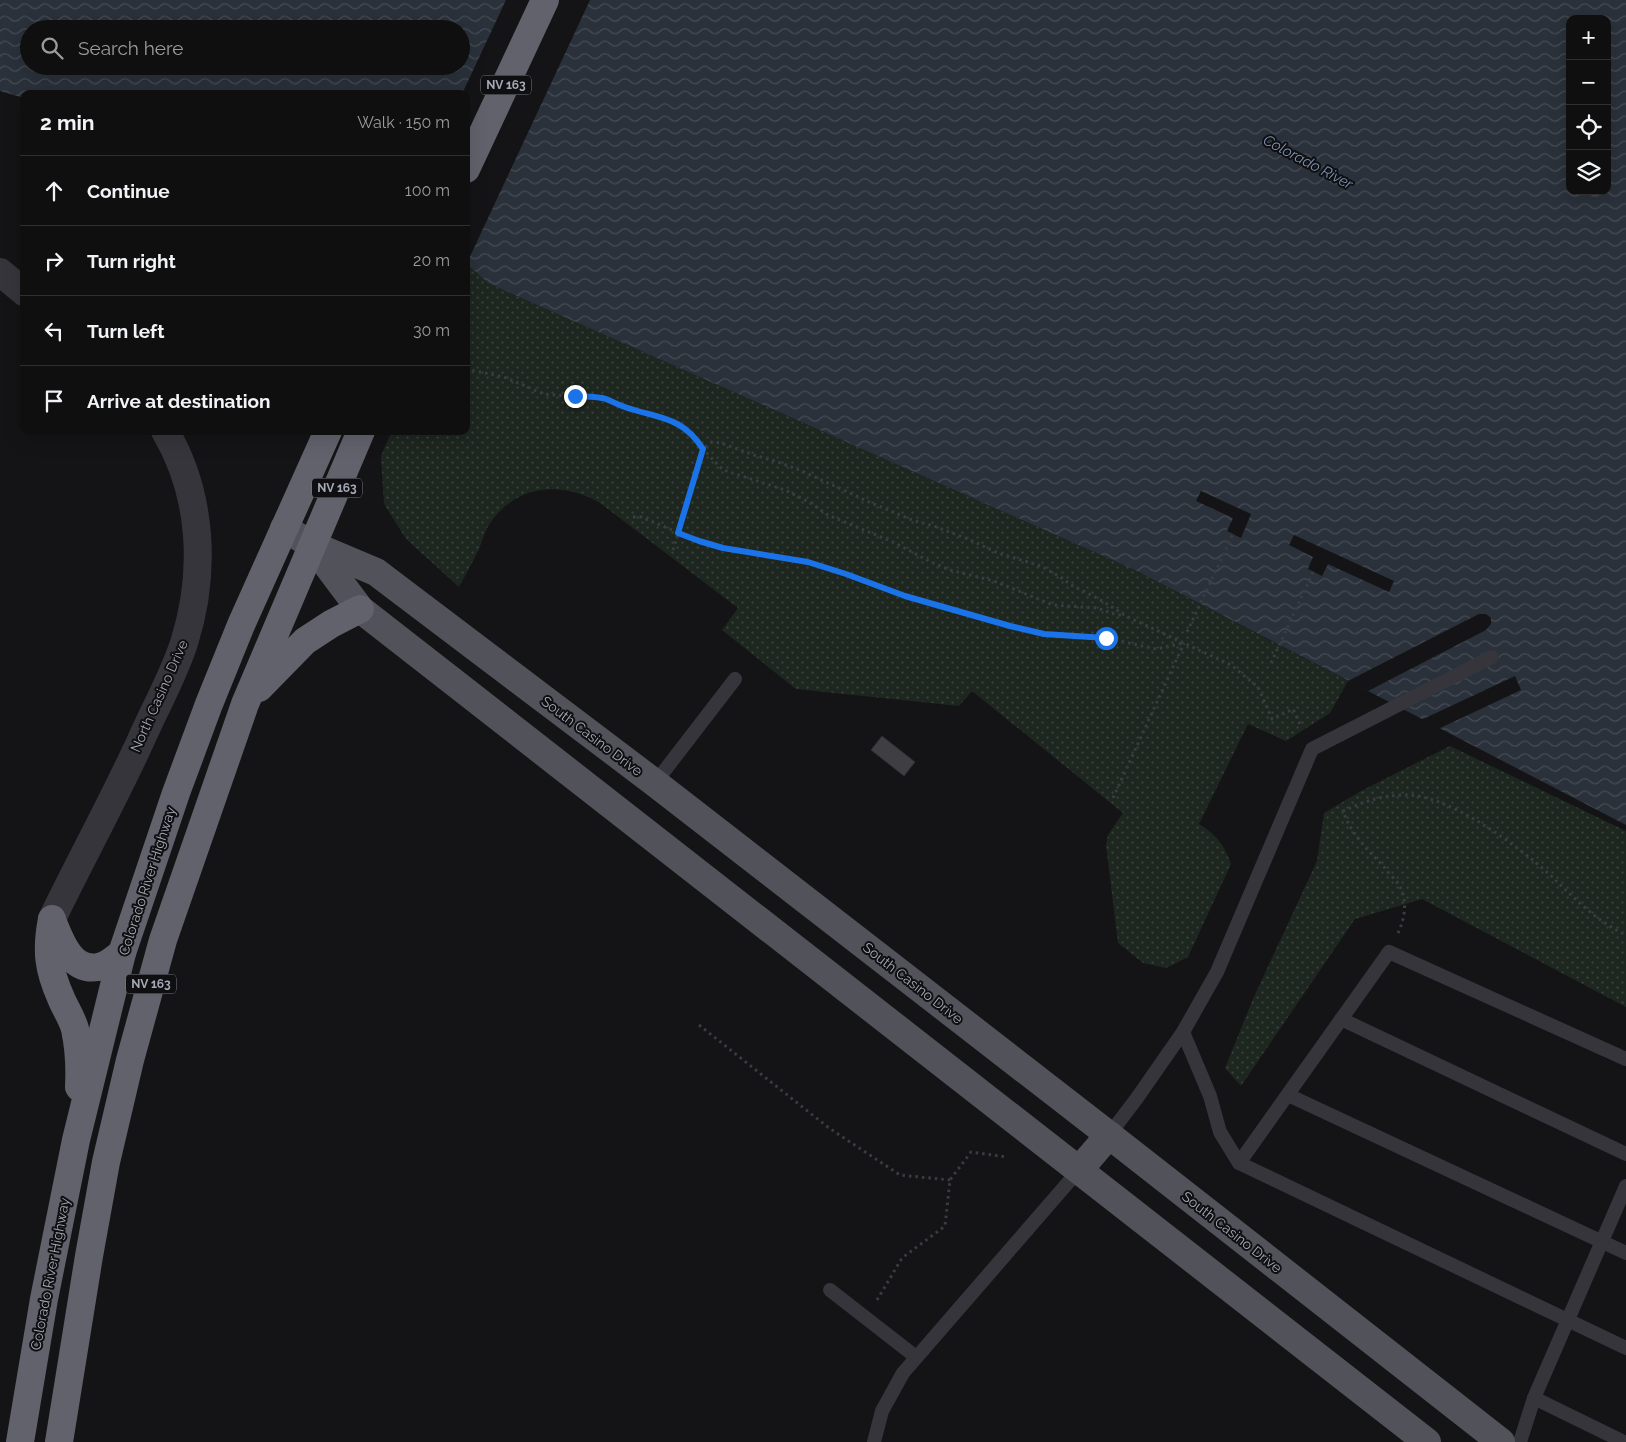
<!DOCTYPE html>
<meta charset="utf-8">
<style>
:root{--surface:#0f0f10;--page:#1d1d1e;--text:#f1f3f6;--muted:#9b9c9f;--line:#2f2f30}
body{margin:0;font-family:Raleway,sans-serif;background:var(--page);color:var(--text)}
.controls{position:absolute;right:15px;top:15px;display:grid;overflow:hidden;border-radius:10px;box-shadow:0 5px 20px #0002}
.controls button{width:45px;height:45px;display:grid;place-items:center;padding:0;border:0;border-bottom:1px solid var(--line);background:var(--surface);color:var(--text);font:25px sans-serif}
.stop{position:absolute;width:15px;height:15px;margin:-11px;border:4px solid #1a73e8;border-radius:50%;background:#fff}
.stop.end{background:#1a73e8;border-color:#fff;box-shadow:0 1px 5px #0008}
.list{margin:0;padding:0;list-style:none}
h2{display:flex;justify-content:space-between;align-items:center;height:65px;margin:0;padding:0 20px;font-size:21px}
h2 small{font-size:16px;font-weight:400;color:var(--muted)}
.list li{display:grid;grid-template-columns:32px 1fr auto;gap:15px;align-items:center;box-sizing:border-box;height:70px;padding:0 20px;border-top:1px solid var(--line)}
.list b{display:block;font-size:19px;white-space:nowrap}
.list em{font-size:16px;font-style:normal;color:var(--muted)}
.icon{flex:none;width:28px;height:28px;fill:none;stroke:currentColor;stroke-width:2;stroke-linecap:round;stroke-linejoin:round}
.map{position:relative;flex:none;width:1626px;height:1442px;overflow:hidden}
.search{position:absolute;background:var(--surface);box-shadow:0 5px 20px #0002;left:20px;top:20px;width:450px;height:55px;display:flex;align-items:center;gap:12px;box-sizing:border-box;padding:0 18px;border-radius:28px;color:var(--muted);font-size:19px}
.panel{position:absolute;background:var(--surface);box-shadow:0 5px 20px #0002;left:20px;top:90px;width:450px;height:345px;border-radius:10px}
.map>svg:first-child{display:block}
.park{fill:url(#park-dots)}
.water{fill:url(#water-waves);fill-rule:evenodd}
.pier{fill:#141416}
.building{fill:#3e3e43;stroke:#2f2e32}
.lines{fill:none;stroke-linecap:round;stroke-linejoin:round}
.path{stroke:#3b3c42;stroke-width:3;stroke-dasharray:2.5 4;stroke-linecap:butt}
.lane{stroke:#35353b;stroke-width:14}
.street{stroke:#35353b;stroke-width:28}
.primary{stroke:#51525a;stroke-width:28}
.highway{stroke:#61626c;stroke-width:28}
.route{stroke:#1a73e8;stroke-width:6}
.labels{text-anchor:middle;stroke-width:4;stroke-linejoin:round;paint-order:stroke}
.shield{fill:#0f0f11;stroke:#787a85;stroke-width:1}
.shield-label{font-size:12px;font-weight:bold;fill:#a5a8b7}
.street-label{font-size:14px;fill:#a5a8b7;stroke:#0f0f11}
.water-label{font-size:15px;font-style:italic;fill:#7b91b3;stroke:#0f0f11}
</style>
<div class="map">
<svg width="1626" height="1442" viewBox="0 0 1626 1442">
<defs>
<pattern id="park-dots" width="8" height="8" patternUnits="userSpaceOnUse" patternTransform="scale(1.25)"><rect width="8" height="8" fill="#1e2620"/><path d="M2 2h.1M6 6h.1" fill="none" stroke="#3c433e" stroke-width="1.8" stroke-linecap="round"/></pattern>
<pattern id="water-waves" width="16" height="10" patternUnits="userSpaceOnUse" patternTransform="scale(1.25)"><rect width="16" height="10" fill="#2a313a"/><path d="M0 5q4-4 8 0t8 0" fill="none" stroke="#464c54"/></pattern>
</defs>
<rect width="100%" height="100%" fill="#141416"/>
<g class="park">
<path d="M 467,263 L 488,283 L 1137,571 L 1348,681 L 1330,713 L 1286,741 L 1248,724 L 1199,824 C 1216,834 1225,846 1231,864 L 1188,957 L 1166,968 L 1143,963 L 1118,943 L 1106,845 L 1108,835 L 1123,813 L 972,691 L 959,706 L 796,689 L 722,630 L 738,608 L 600,503 C 561,480 514,485 489,525 C 483,534 482,544 477,553 C 471,565 465,576 459,587 L 406,539 L 384,504 L 381,456 L 392,431 L 466,431 Z"/>
<polygon points="1450,746 1626,831 1626,1007 1422,899 1355,919 1241,1086 1225,1068 1253,999 1317,861 1324,813 1361,791"/>
</g>
<path class="water" d="M 0,0 L 1626,0 L 1626,825 L 1137,571 L 488,283 L 466,263 L 466,94 L 24,94 L 24,98 L 0,91 ZM 1570,19 L 1607,19 L 1607,191 L 1570,191 ZM 29,29 L 461,29 L 461,66 L 29,66 Z"/>
<g class="pier">
<polygon points="506,0 590,0 466,265 466,94 462,94"/>
<polygon points="1201,491 1251,514 1241,538 1227,531 1233,518 1196,501"/>
<polygon points="1294,535 1394,581 1389,592 1328,564 1322,576 1308,569 1313,557 1289,545"/>
<polygon points="1479,614 1486,614 1491,618 1491,624 1486,630 1368,691 1348,681"/>
<polygon points="1515,676 1521,690 1436,730 1419,721"/>
</g>
<polygon class="building" points="882,736 915,762 904,776 871,750"/>
<g class="lines">
<g class="path">
<polyline points="466,369 504,377 544,394 604,399 632,410 670,419 682,426 695,437 703,449 712,442 721,443 754,455 778,462 802,471 867,501 912,520 934,526 968,539 998,553 1041,566 1062,578 1071,585 1099,599 1126,616 1231,665 1258,687 1272,719 1293,709 1301,726"/>
<polyline points="633,517 641,517 699,541 723,548 808,562 846,574 905,595 1010,626 1044,634 1106,638 1156,649 1184,643"/>
<polyline points="673,550 703,449 723,470 785,490 809,502 828,515 893,542 931,562 950,570 994,581 1053,605 1097,608 1117,615 1124,615"/>
<polyline points="1187,632 1233,534"/>
<polyline points="1271,663 1313,572"/>
<polyline points="1113,798 1184,643"/>
<path d="M 1398,933 C 1405,918 1408,900 1399,885 C 1395,879 1388,873 1384,867 C 1368,850 1351,834 1343,811 C 1363,802 1382,795 1405,795 C 1448,794 1518,846 1549,874 C 1573,897 1596,921 1626,935"/>
<polyline points="699,1025 829,1128 900,1175 950,1180"/>
<polyline points="877,1300 902,1258 945,1226 950,1180 971,1152 1007,1157"/>
</g>
<g class="lane">
<polyline points="655,783 735,679"/>
<polyline points="1341,1019 1626,1154"/>
<polyline points="1183,1032 1210,1096 1220,1132 1239,1163 1626,1348"/>
<polyline points="1288,1095 1626,1253"/>
<polyline points="1109,1135 1137,1098 1183,1032 1217,972 1312,749 1492,657"/>
<polyline points="1239,1163 1389,952 1626,1059"/>
<polyline points="830,1290 916,1357"/>
<polyline points="1534,1398 1624,1442"/>
<polyline points="874,1442 882,1411 903,1373 1079,1170"/>
<polyline points="1520,1442 1534,1398 1626,1186"/>
</g>
<g class="street">
<polyline points="0,272 24,292"/>
<path d="M 52,919 C 81,859 113,801 141,740 C 155,708 173,677 184,643 C 206,574 203,495 165,431"/>
</g>
<g class="primary">
<polyline points="284,528 312,545 376,572 655,783 1109,1135 1501,1442"/>
<polyline points="312,545 360,609 1427,1442"/>
<polyline points="1079,1170 1109,1135"/>
</g>
<g class="highway">
<polyline points="466,169 545,0"/>
<polyline points="259,688 305,641 331,624 360,609"/>
<path d="M 52,919 C 46,950 48,969 61,998 C 65,1008 72,1018 75,1029 C 79,1048 80,1067 79,1087"/>
<path d="M 52,920 C 60,939 70,972 98,967 C 107,966 115,958 122,953"/>
<polyline points="20,1442 44,1299 76,1140 122,953 176,793 209,704 241,625 328,431"/>
<polyline points="59,1442 89,1256 106,1162 130,1060 163,940 245,704 361,431"/>
</g>
</g>
<g class="lines">
<path class="route" d="M 575,396 C 584,397 596,396 606,399 C 614,402 622,407 631,409 C 663,419 683,418 703,449 L 678,533 L 699,541 L 723,548 L 808,562 L 846,574 L 905,596 L 1010,626 L 1044,634 L 1106,638"/>
</g>
<g class="labels">
<g class="shield">
<rect x="481" y="75.5" width="50" height="19" rx="4"/>
<rect x="312" y="478.5" width="50" height="19" rx="4"/>
<rect x="126" y="974.5" width="50" height="19" rx="4"/>
</g>
<g class="shield-label">
<text x="506" y="89">NV 163</text>
<text x="337" y="492">NV 163</text>
<text x="151" y="988">NV 163</text>
</g>
<g class="street-label">
<text transform="translate(159 696) rotate(-66)" y="5">North Casino Drive</text>
<text transform="translate(592 736) rotate(37)" y="5">South Casino Drive</text>
<text transform="translate(147 881) rotate(-72)" y="5">Colorado River Highway</text>
<text transform="translate(913 983) rotate(38)" y="5">South Casino Drive</text>
<text transform="translate(1232 1232) rotate(38)" y="5">South Casino Drive</text>
<text transform="translate(50 1274) rotate(-79)" y="5">Colorado River Highway</text>
</g>
<g class="water-label">
<text transform="translate(1308 162) rotate(28)" y="5">Colorado River</text>
</g>
</g>
</svg>
<div class="controls">
<button>+</button>
<button>−</button>
<button><svg class="icon" aria-label="locate" viewBox="0 0 24 24"><circle cx="12" cy="12" r="6"/><path d="M12 2v4M12 18v4M2 12h4M18 12h4"/></svg></button>
<button><svg class="icon" aria-label="layers" viewBox="0 0 24 24"><path d="M12 4l9 5-9 5-9-5zM3 14l9 5 9-5"/></svg></button>
</div>
<div class="stop" style="left:1106px;top:638px"></div>
<div class="stop end" style="left:575px;top:396px"></div>
<div class="search"><svg class="icon" aria-label="search" viewBox="0 0 24 24"><circle cx="10" cy="10" r="6"/><path d="M15 15l6 6"/></svg>Search here</div>
<section class="panel">
<h2>2 min<small>Walk · 150 m</small></h2>
<ul class="list">
<li><svg class="icon" aria-label="ahead" viewBox="0 0 24 24"><path d="M12 20V5M6 11l6-6 6 6"/></svg><div><b>Continue</b></div><em>100 m</em></li>
<li><svg class="icon" aria-label="right" viewBox="0 0 24 24"><path d="M7 20v-9h11M14 6l5 5-5 5"/></svg><div><b>Turn right</b></div><em>20 m</em></li>
<li><svg class="icon" aria-label="left" viewBox="0 0 24 24"><path d="M17 20v-9H6M10 6l-5 5 5 5"/></svg><div><b>Turn left</b></div><em>30 m</em></li>
<li><svg class="icon" aria-label="arrive" viewBox="0 0 24 24"><path d="M6 21V4h12l-3 4 3 4H6"/></svg><div><b>Arrive at destination</b></div></li>
</ul>
</section>
</div>
